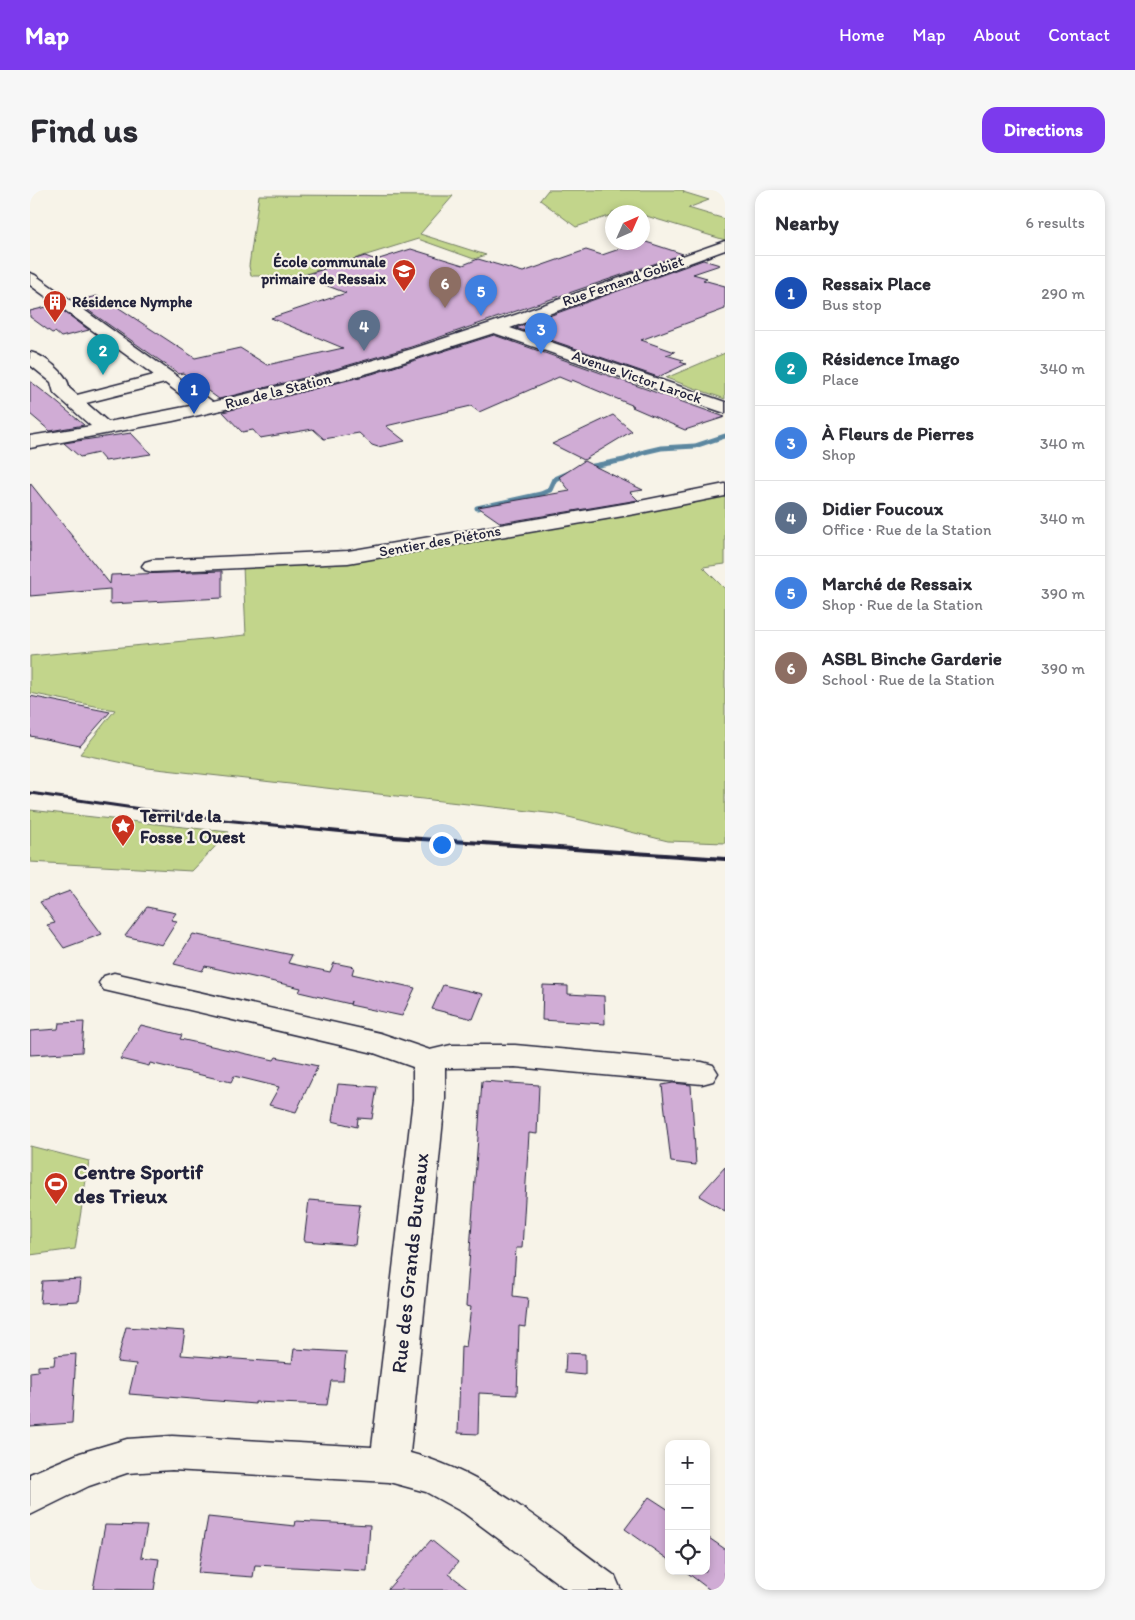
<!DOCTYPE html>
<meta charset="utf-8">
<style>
:root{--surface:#fff;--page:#f7f7f7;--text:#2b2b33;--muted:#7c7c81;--line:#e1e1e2;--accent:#7c3aed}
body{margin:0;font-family:Itim,sans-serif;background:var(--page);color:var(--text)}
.controls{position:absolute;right:15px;bottom:15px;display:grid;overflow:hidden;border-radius:10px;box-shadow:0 2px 8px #0003}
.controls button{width:45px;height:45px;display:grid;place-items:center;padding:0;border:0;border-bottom:1px solid var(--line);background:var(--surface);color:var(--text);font:25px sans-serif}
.compass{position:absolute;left:575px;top:15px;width:45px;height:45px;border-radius:50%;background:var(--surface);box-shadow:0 2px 8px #0003;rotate:45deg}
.you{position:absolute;left:411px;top:654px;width:18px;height:18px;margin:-12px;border:4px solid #fff;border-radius:50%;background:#1a73e8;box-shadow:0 0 0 8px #1a73e833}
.badge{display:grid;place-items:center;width:32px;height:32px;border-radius:50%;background:var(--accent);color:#fff;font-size:16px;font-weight:700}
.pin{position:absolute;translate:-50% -41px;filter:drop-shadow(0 1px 2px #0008)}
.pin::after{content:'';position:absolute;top:26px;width:18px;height:15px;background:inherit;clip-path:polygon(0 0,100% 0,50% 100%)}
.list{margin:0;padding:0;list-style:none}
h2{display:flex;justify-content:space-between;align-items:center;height:65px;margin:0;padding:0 20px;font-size:21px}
h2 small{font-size:16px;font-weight:400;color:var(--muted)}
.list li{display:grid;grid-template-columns:32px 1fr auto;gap:15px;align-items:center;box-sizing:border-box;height:75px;padding:0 20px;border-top:1px solid var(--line)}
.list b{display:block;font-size:19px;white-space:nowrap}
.list p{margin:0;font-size:16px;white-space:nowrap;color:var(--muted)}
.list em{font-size:16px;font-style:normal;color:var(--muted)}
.icon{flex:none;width:28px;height:28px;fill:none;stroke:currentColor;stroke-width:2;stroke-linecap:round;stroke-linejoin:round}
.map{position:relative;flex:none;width:695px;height:1400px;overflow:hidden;border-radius:15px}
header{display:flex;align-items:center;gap:30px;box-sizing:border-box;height:70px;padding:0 25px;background:var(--accent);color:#fff}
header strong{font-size:24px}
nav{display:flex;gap:28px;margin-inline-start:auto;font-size:18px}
.intro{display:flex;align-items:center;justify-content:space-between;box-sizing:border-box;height:120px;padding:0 30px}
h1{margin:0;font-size:35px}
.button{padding:12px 22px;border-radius:15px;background:var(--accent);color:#fff;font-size:18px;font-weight:700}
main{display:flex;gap:30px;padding:0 30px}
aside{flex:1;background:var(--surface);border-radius:15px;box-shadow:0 2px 8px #0003}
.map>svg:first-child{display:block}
.green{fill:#c2d58b;stroke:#727c63}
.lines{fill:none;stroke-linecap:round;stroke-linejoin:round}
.stream{stroke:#5c87a0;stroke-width:5}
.building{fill:#d0acd5;stroke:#22223b}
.minor-casing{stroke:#22223b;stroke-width:3}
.minor{fill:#f7f3e8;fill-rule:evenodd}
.rail-far1{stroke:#22223b;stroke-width:3}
.rail{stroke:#22223b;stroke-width:4}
.labels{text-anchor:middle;stroke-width:4.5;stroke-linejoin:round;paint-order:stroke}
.far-poi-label{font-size:15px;font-weight:bold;fill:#22223b;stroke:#f7f3e8;text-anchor:end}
.far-street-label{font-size:15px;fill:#22223b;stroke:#f7f3e8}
.poi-label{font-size:18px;font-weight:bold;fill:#22223b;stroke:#f7f3e8;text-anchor:start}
.near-poi-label{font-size:21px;font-weight:bold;fill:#22223b;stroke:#f7f3e8;text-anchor:start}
.near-street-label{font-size:21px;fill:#22223b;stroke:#f7f3e8}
</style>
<header>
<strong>Map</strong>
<nav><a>Home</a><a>Map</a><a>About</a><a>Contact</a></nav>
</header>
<div class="intro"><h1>Find us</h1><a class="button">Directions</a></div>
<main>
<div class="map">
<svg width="695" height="1400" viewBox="0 0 695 1400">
<rect width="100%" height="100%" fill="#f7f3e8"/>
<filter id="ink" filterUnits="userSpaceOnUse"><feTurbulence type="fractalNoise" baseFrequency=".02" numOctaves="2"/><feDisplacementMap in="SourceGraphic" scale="10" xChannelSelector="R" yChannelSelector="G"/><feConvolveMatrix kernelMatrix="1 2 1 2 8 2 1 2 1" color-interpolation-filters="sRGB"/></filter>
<g filter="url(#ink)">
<g class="green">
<polygon points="518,0 655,0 653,2 679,10 658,18 695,29 695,50 613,25 612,22 599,20 582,22 582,25 546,37 510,10"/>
<polygon points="229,5 423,6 390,44 456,65 444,69 388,49 269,86 221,86 219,76"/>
<polygon points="695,163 695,209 636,188"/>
<polygon points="695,302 695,374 673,377 695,399 695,653 638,651 526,624 118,578 50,564 85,520 0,503 0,466 216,445 213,376 392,356 400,359"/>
<polygon points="0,620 199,642 162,681 0,672"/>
<polygon points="0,956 59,971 45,1059 0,1065"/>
</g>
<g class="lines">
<polyline class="stream" points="447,318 511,304 520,300 525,289 548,279 594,270 614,262 631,258 665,256 695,246"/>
</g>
<g class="building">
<polygon points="613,51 653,64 381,157 278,187 189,209 153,183 149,184 45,111 67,106 82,117 86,116 165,168 210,158 237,175 313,158 241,128 316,103 272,86 335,66 346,70 381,59 433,75 448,69 493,82 556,60 572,65"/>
<polygon points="673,70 690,75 663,84 677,88 673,90 695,96 695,119 611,150 645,162 636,165 653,170 650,172 656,174 628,187 486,138"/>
<polygon points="25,115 59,140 31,147 25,142 22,143 0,127 0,121"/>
<polygon points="464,145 695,227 655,240 602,217 604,216 542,190 541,192 529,187 449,222 441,216 356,236 375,251 348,257 342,255 329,243 294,249 283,239 230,248 223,240 212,242 193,222 342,184"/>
<polygon points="0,191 23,209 54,235 20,241 0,224"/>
<polygon points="583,225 602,241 554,270 522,254"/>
<polygon points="101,243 121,264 75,271 68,263 50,267 34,253"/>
<polygon points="554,271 613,300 600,302 608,310 471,333 448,317 540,301 529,287"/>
<polygon points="0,293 80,394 81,385 192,381 192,408 80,414 80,399 0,406"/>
<polygon points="0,506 80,522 50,556 0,546"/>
<polygon points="40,701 72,744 34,758 17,735 25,733 10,712"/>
<polygon points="117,717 146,723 141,730 147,731 132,755 95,746"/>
<polygon points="163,744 262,765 258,773 300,782 304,773 324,777 322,784 385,798 372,826 320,815 321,811 320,814 269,802 271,798 175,776 172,781 144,774"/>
<polygon points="413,795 453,804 443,829 402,819"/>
<polygon points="513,795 538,796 538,804 574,806 575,834 512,830"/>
<polygon points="54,832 52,862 0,865 0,841 28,839 29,833"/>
<polygon points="111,835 152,845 150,849 244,870 246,867 288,876 266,922 239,915 249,897 204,886 201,892 120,873 119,876 90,869"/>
<polygon points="452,891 509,895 507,944 499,943 492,1058 486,1058 483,1106 498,1108 495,1137 489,1136 487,1205 449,1203 448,1244 428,1243 431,1156 436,1157 441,1117 436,1116"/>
<polygon points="643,893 661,895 666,975 641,972 632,895"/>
<polygon points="308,894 347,897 342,929 328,928 327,937 302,931"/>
<polygon points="695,977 695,1021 669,1006"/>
<polygon points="279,1010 330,1014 325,1055 274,1051"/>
<polygon points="51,1089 49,1111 10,1113 12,1091"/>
<polygon points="96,1137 155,1141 151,1165 262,1173 264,1159 316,1162 313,1191 301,1191 297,1215 225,1212 225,1214 99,1204 106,1174 87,1172"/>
<polygon points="536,1163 555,1164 555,1185 535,1183"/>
<polygon points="46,1164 42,1233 0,1236 0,1182 8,1181 8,1176 24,1175 25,1166"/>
<polygon points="619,1307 639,1320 639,1370 595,1339"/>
<polygon points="178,1327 265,1336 266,1331 340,1335 337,1381 225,1375 223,1387 168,1383"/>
<polygon points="75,1335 117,1336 111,1367 129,1369 124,1400 63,1399"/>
<polygon points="676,1346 695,1359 695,1400 680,1400 655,1381 676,1381"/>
<polygon points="401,1350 428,1372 419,1384 440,1400 357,1400"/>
</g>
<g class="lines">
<g class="minor-casing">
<g id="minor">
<path d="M 695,51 L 695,60 L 480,138 L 695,212 L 695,223 L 464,143 L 342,182 L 249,207 L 143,231 L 0,258 L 0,246 L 61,236 L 24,203 L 21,192 L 0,175 L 0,162 C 13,165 39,184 39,198 L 47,205 L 124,185 L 0,95 L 0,83 L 5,85 L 183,212 L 278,189 L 382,159 L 485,125 ZM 135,193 L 165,215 L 78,232 L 56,213 Z"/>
<polygon points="695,294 695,306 605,324 318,373 122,382 115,380 112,376 115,372 122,370 318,361 605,312"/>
<path d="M 84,783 L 350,843 L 400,860 L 421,855 L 485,855 L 672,872 L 683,875 L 688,883 L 683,891 L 672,894 L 485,877 L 415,878 L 415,909 L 380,1263 C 458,1283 520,1339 585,1386 L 591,1400 L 537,1400 L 434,1323 L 396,1302 L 359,1292 L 142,1280 L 97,1283 L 59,1296 L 0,1325 L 0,1284 L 50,1263 L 97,1249 L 142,1246 L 342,1257 L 383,909 L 383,877 L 344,863 L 74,800 L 69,793 L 74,786 Z"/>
</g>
</g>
<use href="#minor" class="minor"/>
<polyline class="rail-far1" points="0,603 173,628 377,648"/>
<polyline class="rail" points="362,647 695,669"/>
</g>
</g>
<defs>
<g id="school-pin" transform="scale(1.25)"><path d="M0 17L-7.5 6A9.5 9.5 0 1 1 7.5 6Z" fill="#c8321e" stroke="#f7f3e8"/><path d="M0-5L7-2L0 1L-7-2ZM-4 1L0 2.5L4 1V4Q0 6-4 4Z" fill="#fff"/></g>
<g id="building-pin" transform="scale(1.25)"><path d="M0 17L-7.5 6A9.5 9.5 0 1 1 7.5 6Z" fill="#c8321e" stroke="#f7f3e8"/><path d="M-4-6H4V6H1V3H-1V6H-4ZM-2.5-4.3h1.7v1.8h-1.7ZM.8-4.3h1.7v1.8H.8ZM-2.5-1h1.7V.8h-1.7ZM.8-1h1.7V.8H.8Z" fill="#fff"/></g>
<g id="sight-pin" transform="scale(1.25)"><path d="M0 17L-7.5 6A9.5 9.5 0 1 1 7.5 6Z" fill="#c8321e" stroke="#f7f3e8"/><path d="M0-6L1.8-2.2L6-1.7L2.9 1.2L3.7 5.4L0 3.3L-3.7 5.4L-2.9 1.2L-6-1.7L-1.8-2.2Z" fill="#fff"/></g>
<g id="stadium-pin" transform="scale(1.25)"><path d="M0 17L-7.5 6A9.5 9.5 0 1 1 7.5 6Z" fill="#c8321e" stroke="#f7f3e8"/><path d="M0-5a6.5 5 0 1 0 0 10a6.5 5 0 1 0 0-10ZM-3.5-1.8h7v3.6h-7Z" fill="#fff"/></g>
</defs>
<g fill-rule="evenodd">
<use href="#school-pin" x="374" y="81"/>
<use href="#building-pin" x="25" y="112"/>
<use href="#sight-pin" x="93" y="636"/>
<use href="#stadium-pin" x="26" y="994"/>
</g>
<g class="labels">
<g class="far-poi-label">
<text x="356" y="77">École communale<tspan x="356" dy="17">primaire de Ressaix</tspan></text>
<text x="42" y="117" text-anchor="start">Résidence Nymphe</text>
</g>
<g class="far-street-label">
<text transform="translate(593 91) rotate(-19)" y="5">Rue Fernand Gobiet</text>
<text transform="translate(607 187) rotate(19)" y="5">Avenue Victor Larock</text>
<text transform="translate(248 201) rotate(-14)" y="5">Rue de la Station</text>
<text transform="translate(410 351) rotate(-10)" y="5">Sentier des Piétons</text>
</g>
<g class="poi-label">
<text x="110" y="632">Terril de la<tspan x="110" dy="21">Fosse 1 Ouest</tspan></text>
</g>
<g class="near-poi-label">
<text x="44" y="989">Centre Sportif<tspan x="44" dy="24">des Trieux</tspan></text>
</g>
<g class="near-street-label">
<text transform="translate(380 1073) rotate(-84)" y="7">Rue des Grands Bureaux</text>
</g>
</g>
</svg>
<div class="controls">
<button>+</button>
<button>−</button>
<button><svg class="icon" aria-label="locate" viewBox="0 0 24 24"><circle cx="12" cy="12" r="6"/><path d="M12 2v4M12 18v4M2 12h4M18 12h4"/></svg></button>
</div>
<svg class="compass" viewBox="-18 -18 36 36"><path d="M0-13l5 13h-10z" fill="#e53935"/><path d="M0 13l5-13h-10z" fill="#7c7c81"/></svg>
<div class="you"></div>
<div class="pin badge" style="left:164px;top:224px;background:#1a4fb4">1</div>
<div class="pin badge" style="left:73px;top:185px;background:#0f9aa8">2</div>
<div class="pin badge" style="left:511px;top:164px;background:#3f7fe0">3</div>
<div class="pin badge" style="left:334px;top:161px;background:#5c6f8a">4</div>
<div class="pin badge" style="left:451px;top:126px;background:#3f7fe0">5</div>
<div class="pin badge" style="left:415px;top:118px;background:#8d6e63">6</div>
</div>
<aside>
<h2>Nearby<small>6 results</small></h2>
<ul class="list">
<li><span class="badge" style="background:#1a4fb4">1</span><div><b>Ressaix Place</b><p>Bus stop</p></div><em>290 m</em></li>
<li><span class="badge" style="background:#0f9aa8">2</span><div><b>Résidence Imago</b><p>Place</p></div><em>340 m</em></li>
<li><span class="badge" style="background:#3f7fe0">3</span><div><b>À Fleurs de Pierres</b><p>Shop</p></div><em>340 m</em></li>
<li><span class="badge" style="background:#5c6f8a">4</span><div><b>Didier Foucoux</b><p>Office · Rue de la Station</p></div><em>340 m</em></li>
<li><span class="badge" style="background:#3f7fe0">5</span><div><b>Marché de Ressaix</b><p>Shop · Rue de la Station</p></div><em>390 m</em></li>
<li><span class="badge" style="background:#8d6e63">6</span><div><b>ASBL Binche Garderie</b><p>School · Rue de la Station</p></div><em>390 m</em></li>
</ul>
</aside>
</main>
